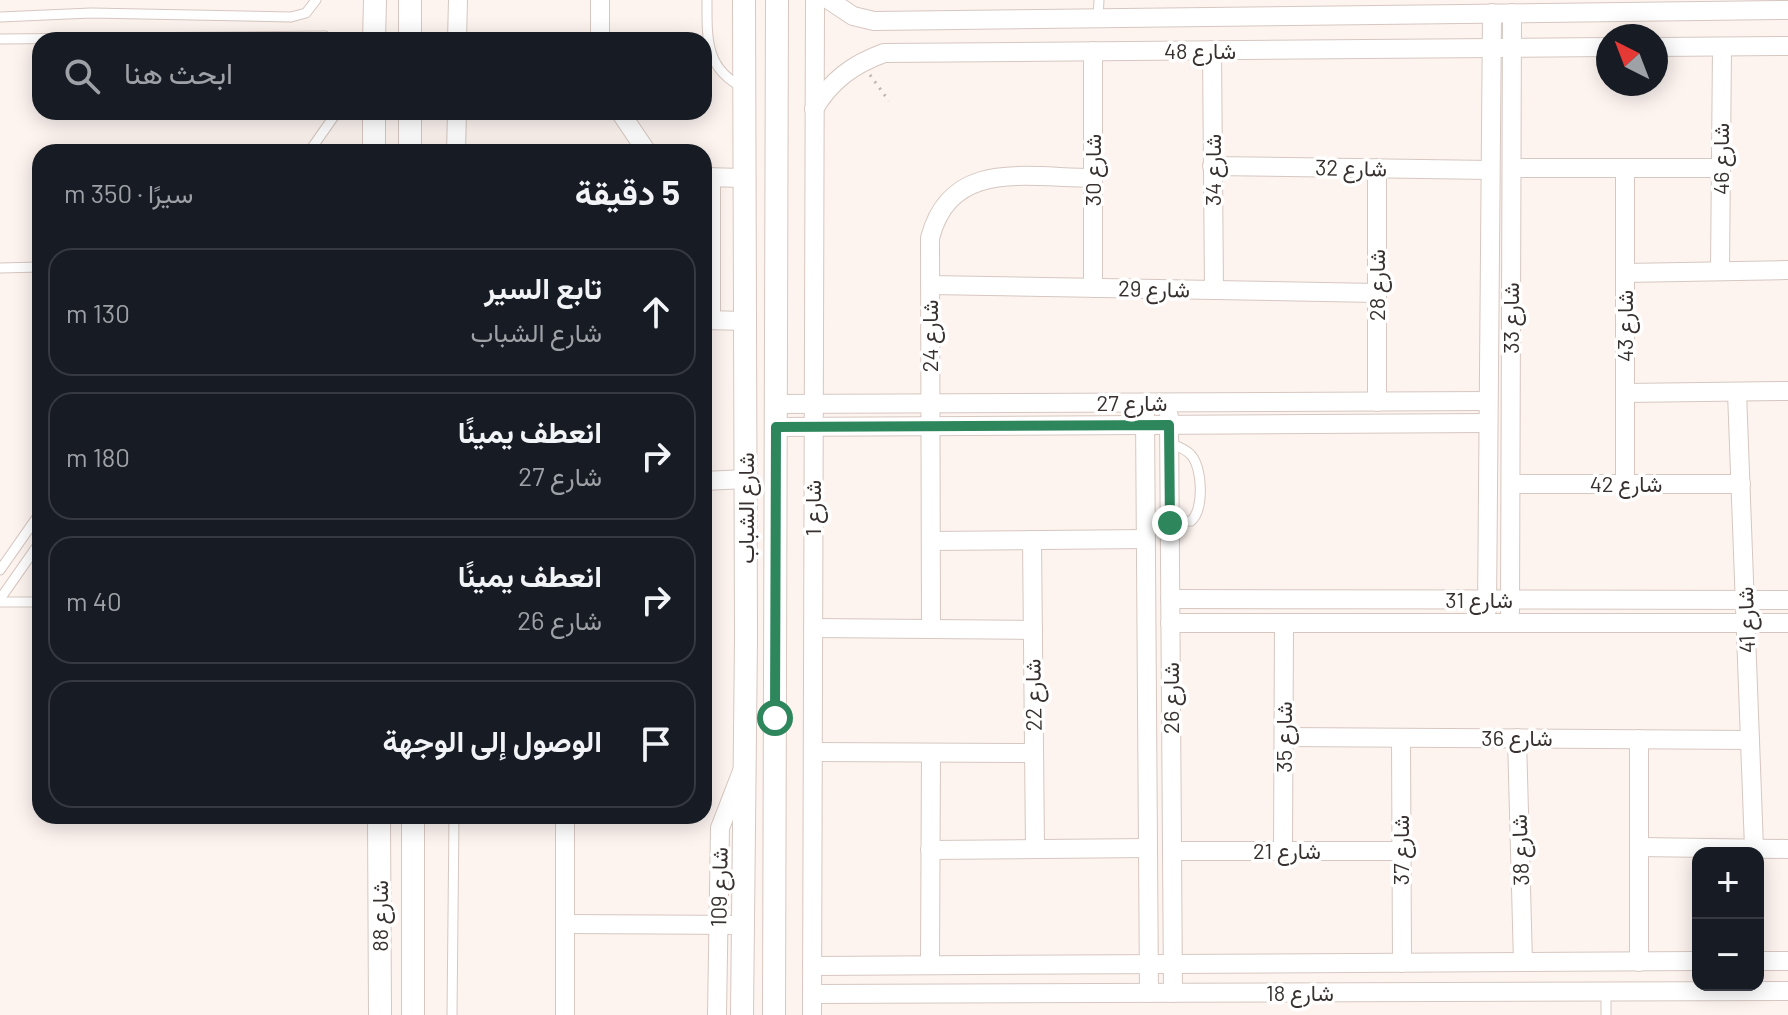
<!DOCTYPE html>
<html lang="ar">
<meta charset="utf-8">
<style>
:root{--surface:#171b24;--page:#242831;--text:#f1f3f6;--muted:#9ea1a6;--line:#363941}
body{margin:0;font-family:Barlow,Vazirmatn,sans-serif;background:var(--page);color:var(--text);direction:rtl}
.controls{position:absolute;right:24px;bottom:24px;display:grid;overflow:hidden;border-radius:16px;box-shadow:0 4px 20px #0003}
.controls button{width:72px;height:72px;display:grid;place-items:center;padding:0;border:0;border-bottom:2px solid var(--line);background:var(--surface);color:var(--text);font:40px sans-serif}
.compass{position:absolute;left:1596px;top:24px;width:72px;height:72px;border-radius:50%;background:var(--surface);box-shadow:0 4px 20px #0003;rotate:318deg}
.stop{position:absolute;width:24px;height:24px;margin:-18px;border:6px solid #2e875c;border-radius:50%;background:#fff}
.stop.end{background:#2e875c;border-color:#fff;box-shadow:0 2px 8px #0008}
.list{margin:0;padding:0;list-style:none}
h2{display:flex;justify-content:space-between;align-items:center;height:104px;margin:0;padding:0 32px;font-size:34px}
h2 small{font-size:26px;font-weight:400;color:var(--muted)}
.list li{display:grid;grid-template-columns:52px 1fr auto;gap:24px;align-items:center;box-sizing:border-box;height:128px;margin:0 16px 16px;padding:0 16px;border:2px solid var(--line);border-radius:24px}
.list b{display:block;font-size:30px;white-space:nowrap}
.list p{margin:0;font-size:26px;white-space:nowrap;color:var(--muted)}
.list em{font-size:26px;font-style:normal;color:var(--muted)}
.icon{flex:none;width:44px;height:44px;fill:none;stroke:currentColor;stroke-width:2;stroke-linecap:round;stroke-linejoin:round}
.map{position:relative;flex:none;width:1788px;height:1015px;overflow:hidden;direction:ltr}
.search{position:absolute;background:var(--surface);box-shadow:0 4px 20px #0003;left:32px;top:32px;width:680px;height:88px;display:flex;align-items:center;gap:20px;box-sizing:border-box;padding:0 28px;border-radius:24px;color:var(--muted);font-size:30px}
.panel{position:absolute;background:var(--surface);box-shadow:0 4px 20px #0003;left:32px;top:144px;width:680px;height:680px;border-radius:24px;direction:rtl}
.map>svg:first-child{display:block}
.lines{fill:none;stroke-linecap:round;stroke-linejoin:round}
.service-casing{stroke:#d6c7c0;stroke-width:11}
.minor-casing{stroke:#d6c7c0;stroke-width:20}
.tertiary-casing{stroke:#d6c7c0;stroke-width:24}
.path{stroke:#beb6b3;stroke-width:3;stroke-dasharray:2 6;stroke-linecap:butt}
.service{stroke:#fff;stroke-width:9}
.minor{stroke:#fff;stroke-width:18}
.tertiary{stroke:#fff;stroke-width:22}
.route{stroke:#2e875c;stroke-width:10}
.labels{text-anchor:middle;stroke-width:7;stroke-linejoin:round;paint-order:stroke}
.street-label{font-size:22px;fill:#37312f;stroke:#fff}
</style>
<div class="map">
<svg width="1788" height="1015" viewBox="0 0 1788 1015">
<rect width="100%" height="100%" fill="#fdf4f0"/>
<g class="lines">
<g class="service-casing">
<g id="service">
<path d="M 707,0 C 707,39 705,69 744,88"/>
<polyline points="0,17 91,13 291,17 306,13 316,0"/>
<polyline points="1098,18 1099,0"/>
<polyline points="0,39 325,36 330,40"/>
<polyline points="309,152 337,112"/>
<polyline points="0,268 40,267"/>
<path d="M 1169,443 C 1177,446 1186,449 1191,455 C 1203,468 1204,510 1191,521 L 1170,523"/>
<polyline points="0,570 40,513"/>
<polyline points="0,599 40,542"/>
<polyline points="0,602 40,602"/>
<polyline points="452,1015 454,816"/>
<polyline points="1606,1015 1606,992"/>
</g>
</g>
<g class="minor-casing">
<g id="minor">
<polyline points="829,0 853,16 874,21 1788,10"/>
<polyline points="457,40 458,0"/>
<polyline points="600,40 600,0"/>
<polyline points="1656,47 1788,46"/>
<polyline points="1212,50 1214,290"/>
<path d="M 814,109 C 831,80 854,64 884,53 L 1608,47"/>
<polyline points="620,112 647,152"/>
<polyline points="456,152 457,112"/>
<polyline points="1212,166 1490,170"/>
<polyline points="1377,168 1377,402"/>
<polyline points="1512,168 1721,168"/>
<polyline points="704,177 743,178"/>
<polyline points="711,177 711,320"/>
<polyline points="1720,271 1722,47"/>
<polyline points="1625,273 1788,270"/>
<polyline points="930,285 1377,293"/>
<polyline points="1093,288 1093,51"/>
<polyline points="704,320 745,321"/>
<polyline points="1737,392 1754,848"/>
<polyline points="1625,393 1788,391"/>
<polyline points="776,404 1488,401"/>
<polyline points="1145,414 1149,993"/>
<polyline points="1169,416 1173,993"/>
<polyline points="776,427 1488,423"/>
<polyline points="704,481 746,479"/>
<polyline points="1511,484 1741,484"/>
<polyline points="1625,484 1625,168"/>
<polyline points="1032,540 1035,849"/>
<polyline points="931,541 1146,539"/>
<polyline points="1170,599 1788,600"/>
<polyline points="1487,610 1492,13"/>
<polyline points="1510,612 1512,13"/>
<polyline points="1170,623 1788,623"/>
<polyline points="813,628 1033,630"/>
<path d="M 931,629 L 930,238 C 951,158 1027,178 1093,178"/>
<polyline points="1284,737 1750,740"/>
<polyline points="1401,738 1402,963"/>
<polyline points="1517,738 1523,962"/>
<polyline points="813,752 1034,753"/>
<polyline points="1639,847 1788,849"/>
<polyline points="930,850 1148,848"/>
<polyline points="1172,851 1401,851"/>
<polyline points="1283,851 1284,623"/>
<polyline points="566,924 744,925"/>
<polyline points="1758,961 1788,961"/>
<polyline points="1639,962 1639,739"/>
<polyline points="930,965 931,753"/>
<polyline points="812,966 1698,961"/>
<polyline points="812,994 1788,991"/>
<polyline points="565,1015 565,816"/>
<polyline points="717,1015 720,828 744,766"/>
<polyline points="812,1015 815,0"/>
</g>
</g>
<g class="tertiary-casing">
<g id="tertiary">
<polyline points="374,40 375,0"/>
<polyline points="410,40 410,0"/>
<polyline points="374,112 374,152"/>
<polyline points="410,112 410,152"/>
<polyline points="379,816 380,1015"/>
<polyline points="413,1015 413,816"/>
<polyline points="742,1015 746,638 744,0"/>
<polyline points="774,1015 777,0"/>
</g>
</g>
<polyline class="path" points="870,75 889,101"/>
<use href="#service" class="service"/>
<use href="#minor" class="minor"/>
<use href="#tertiary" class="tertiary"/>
</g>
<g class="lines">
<polyline class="route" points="775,718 776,427 1169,425 1170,523"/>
</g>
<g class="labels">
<g class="street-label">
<text x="1200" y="59">شارع 48</text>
<text transform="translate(1721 159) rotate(-90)" y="8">شارع 46</text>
<text transform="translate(1351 168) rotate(1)" y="8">شارع 32</text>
<text transform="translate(1093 170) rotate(-90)" y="8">شارع 30</text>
<text transform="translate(1213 170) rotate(-90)" y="8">شارع 34</text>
<text transform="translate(1377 285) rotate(-90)" y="8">شارع 28</text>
<text transform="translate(1154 289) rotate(1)" y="8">شارع 29</text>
<text transform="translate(1511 318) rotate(-90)" y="8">شارع 33</text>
<text transform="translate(1625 326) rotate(-90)" y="8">شارع 43</text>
<text transform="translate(930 336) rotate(-90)" y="8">شارع 24</text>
<text x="1132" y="411">شارع 27</text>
<text x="1626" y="492">شارع 42</text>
<text transform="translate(746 508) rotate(-90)" y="8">شارع الشباب</text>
<text transform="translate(813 508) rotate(-90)" y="8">شارع 1</text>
<text x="1479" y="608">شارع 31</text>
<text transform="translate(1746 620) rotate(-92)" y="8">شارع 41</text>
<text transform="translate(1033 695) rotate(-91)" y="8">شارع 22</text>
<text transform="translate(1171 698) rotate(-90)" y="8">شارع 26</text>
<text transform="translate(1284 737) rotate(-90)" y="8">شارع 35</text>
<text x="1517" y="746">شارع 36</text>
<text transform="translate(1401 850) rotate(-90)" y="8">شارع 37</text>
<text transform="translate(1520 850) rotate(-92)" y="8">شارع 38</text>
<text x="1287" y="859">شارع 21</text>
<text transform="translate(719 887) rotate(-89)" y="8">شارع 109</text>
<text transform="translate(380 916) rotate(-90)" y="8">شارع 88</text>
<text x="1300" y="1001">شارع 18</text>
</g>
</g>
</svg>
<div class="controls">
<button>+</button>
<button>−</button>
</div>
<svg class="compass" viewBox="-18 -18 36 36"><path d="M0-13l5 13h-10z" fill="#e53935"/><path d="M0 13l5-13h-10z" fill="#9ea1a6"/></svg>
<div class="stop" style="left:775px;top:718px"></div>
<div class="stop end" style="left:1170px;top:523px"></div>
<div class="search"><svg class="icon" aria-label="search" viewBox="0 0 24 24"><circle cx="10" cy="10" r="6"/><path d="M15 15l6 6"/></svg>ابحث هنا</div>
<section class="panel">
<h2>5 دقيقة<small>سيرًا · 350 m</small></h2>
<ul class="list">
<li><svg class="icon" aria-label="ahead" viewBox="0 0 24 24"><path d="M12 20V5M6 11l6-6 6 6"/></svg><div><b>تابع السير</b><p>شارع الشباب</p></div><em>130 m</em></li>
<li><svg class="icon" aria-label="right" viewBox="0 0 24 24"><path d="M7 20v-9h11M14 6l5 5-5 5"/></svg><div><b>انعطف يمينًا</b><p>شارع 27</p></div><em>180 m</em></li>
<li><svg class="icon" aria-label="right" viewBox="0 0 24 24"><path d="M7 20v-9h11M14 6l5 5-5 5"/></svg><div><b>انعطف يمينًا</b><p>شارع 26</p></div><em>40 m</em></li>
<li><svg class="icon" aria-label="arrive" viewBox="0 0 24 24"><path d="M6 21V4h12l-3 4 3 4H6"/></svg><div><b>الوصول إلى الوجهة</b></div></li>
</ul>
</section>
</div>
